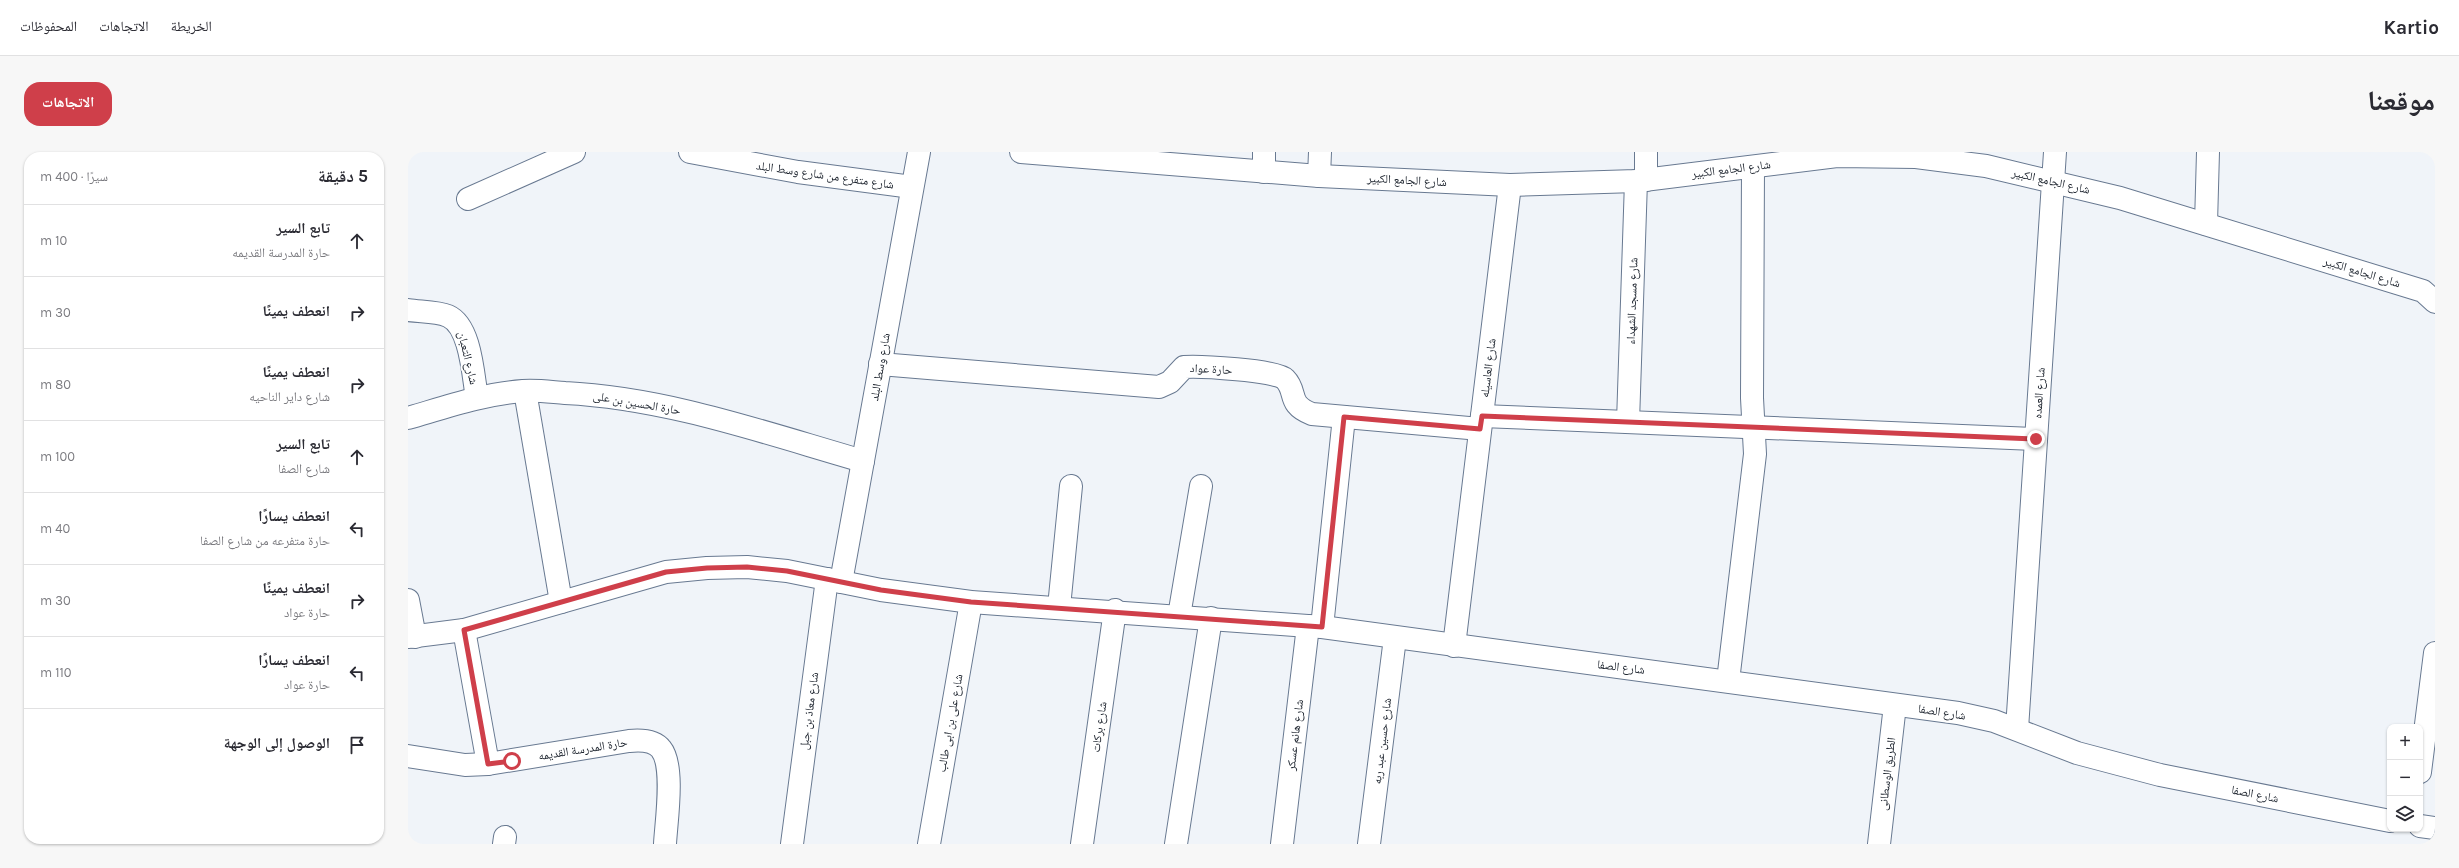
<!DOCTYPE html>
<html lang="ar">
<meta charset="utf-8">
<style>
:root{--surface:#fff;--page:#f7f7f7;--text:#2b2b33;--muted:#7c7c81;--line:#e1e1e2;--accent:#cf3f4a}
body{margin:0;font-family:Karla,"Noto Naskh Arabic",sans-serif;background:var(--page);color:var(--text);direction:rtl}
.controls{position:absolute;right:12px;bottom:12px;display:grid;overflow:hidden;border-radius:8px;box-shadow:0 1px 3px #0004}
.controls button{width:36px;height:36px;display:grid;place-items:center;padding:0;border:0;border-bottom:1px solid var(--line);background:var(--surface);color:var(--text);font:20px sans-serif}
.stop{position:absolute;width:12px;height:12px;margin:-9px;border:3px solid #cf3f4a;border-radius:50%;background:#fff}
.stop.end{background:#cf3f4a;border-color:#fff;box-shadow:0 1px 4px #0008}
.list{margin:0;padding:0;list-style:none}
h2{display:flex;justify-content:space-between;align-items:center;height:52px;margin:0;padding:0 16px;font-size:17px}
h2 small{font-size:13px;font-weight:400;color:var(--muted)}
.list li{display:grid;grid-template-columns:26px 1fr auto;gap:12px;align-items:center;box-sizing:border-box;height:72px;padding:0 16px;border-top:1px solid var(--line)}
.list b{display:block;font-size:15px;white-space:nowrap}
.list p{margin:0;font-size:13px;white-space:nowrap;color:var(--muted)}
.list em{font-size:13px;font-style:normal;color:var(--muted)}
.icon{flex:none;width:22px;height:22px;fill:none;stroke:currentColor;stroke-width:2;stroke-linecap:round;stroke-linejoin:round}
.map{position:relative;flex:none;width:2027px;height:692px;overflow:hidden;direction:ltr;border-radius:16px}
header{display:flex;align-items:center;gap:24px;box-sizing:border-box;height:56px;padding:0 20px;background:var(--surface);border-bottom:1px solid var(--line)}
header strong{font-size:19px}
nav{display:flex;gap:22px;margin-inline-start:auto;font-size:14px}
.intro{display:flex;align-items:center;justify-content:space-between;box-sizing:border-box;height:96px;padding:0 24px}
h1{margin:0;font-size:28px}
.button{padding:10px 18px;border-radius:16px;background:var(--accent);color:#fff;font-size:14px;font-weight:700}
main{display:flex;gap:24px;padding:0 24px}
aside{flex:1;background:var(--surface);border-radius:16px;box-shadow:0 1px 3px #0004}
.map>svg:first-child{display:block}
.lines{fill:none;stroke-linecap:round;stroke-linejoin:round}
.minor-casing{stroke:#687991;stroke-width:24}
.minor{stroke:#fff;stroke-width:22}
.route{stroke:#cf3f4a;stroke-width:5}
.labels{text-anchor:middle;stroke-width:4;stroke-linejoin:round;paint-order:stroke}
.street-label{font-size:12px;fill:#202731;stroke:#fff}
</style>
<header>
<strong>Kartio</strong>
<nav><a>الخريطة</a><a>الاتجاهات</a><a>المحفوظات</a></nav>
</header>
<div class="intro"><h1>موقعنا</h1><a class="button">الاتجاهات</a></div>
<main>
<div class="map">
<svg width="2027" height="692" viewBox="0 0 2027 692">
<rect width="100%" height="100%" fill="#f0f4f9"/>
<g class="lines">
<g class="minor-casing">
<g id="minor">
<polyline points="282,0 390,20 504,35"/>
<polyline points="613,0 911,24 1102,33 1228,29 1429,4 1508,5 1578,14 1712,46 2015,139 2027,150"/>
<polyline points="856,20 856,0"/>
<polyline points="911,24 912,0"/>
<polyline points="1238,28 1238,0"/>
<polyline points="60,47 166,0"/>
<polyline points="1798,72 1800,0"/>
<path d="M 0,158 C 12,160 28,159 40,164 C 63,174 65,224 69,246"/>
<path d="M 472,212 L 751,235 L 762,230 L 776,215 C 791,214 868,218 877,227 C 890,240 878,252 904,262 L 1072,277"/>
<polyline points="117,239 153,450"/>
<polyline points="1074,264 1628,287"/>
<path d="M 0,266 C 38,255 75,242 115,239 C 129,238 143,240 157,241 C 259,246 357,281 455,309"/>
<polyline points="1220,270 1228,29"/>
<polyline points="433,430 511,0"/>
<polyline points="0,448 7,485"/>
<polyline points="651,455 663,334"/>
<polyline points="771,464 793,334"/>
<polyline points="914,475 936,265"/>
<polyline points="56,478 80,612"/>
<polyline points="0,485 56,478 258,420 299,416 339,415 379,419 473,438 563,450 914,475 1550,561 1586,569 1669,601 1752,623 1982,669"/>
<polyline points="1046,494 1102,33"/>
<polyline points="1320,529 1347,302 1344,246 1345,15"/>
<polyline points="1609,577 1647,0"/>
<path d="M 0,604 L 57,613 L 80,612 L 221,589 C 231,588 246,588 253,597 C 267,614 258,671 257,692"/>
<polyline points="2012,620 2027,501"/>
<polyline points="2012,674 2027,676"/>
<polyline points="96,692 97,685"/>
<polyline points="384,692 419,427"/>
<polyline points="521,692 563,450"/>
<polyline points="674,692 707,458"/>
<polyline points="768,692 803,466"/>
<polyline points="874,692 900,474"/>
<polyline points="961,692 987,486"/>
<polyline points="1471,692 1487,553"/>
</g>
</g>
<use href="#minor" class="minor"/>
</g>
<g class="lines">
<polyline class="route" points="104,609 80,612 56,478 258,420 299,416 339,415 379,419 473,438 563,450 914,475 936,265 1072,277 1074,264 1628,287"/>
</g>
<g class="labels">
<g class="street-label">
<text transform="translate(1323 17) rotate(-7)" y="4">شارع الجامع الكبير</text>
<text transform="translate(417 23) rotate(8)" y="4">شارع متفرع من شارع وسط البلد</text>
<text transform="translate(999 28) rotate(3)" y="4">شارع الجامع الكبير</text>
<text transform="translate(1643 29) rotate(13)" y="4">شارع الجامع الكبير</text>
<text transform="translate(1954 120) rotate(17)" y="4">شارع الجامع الكبير</text>
<text transform="translate(1224 149) rotate(-88)" y="4">شارع مسجد الشهداء</text>
<text transform="translate(60 206) rotate(77)" y="4">شارع التعبان</text>
<text transform="translate(472 215) rotate(-80)" y="4">شارع وسط البلد</text>
<text transform="translate(1080 216) rotate(-83)" y="4">شارع العاسيله</text>
<text transform="translate(803 217) rotate(3)" y="4">حارة عواد</text>
<text transform="translate(1631 241) rotate(-86)" y="4">شارع العمده</text>
<text transform="translate(229 251) rotate(10)" y="4">حارة الحسين بن على</text>
<text transform="translate(1213 515) rotate(7)" y="4">شارع الصفا</text>
<text transform="translate(401 559) rotate(-82)" y="4">شارع معاذ بن جبل</text>
<text transform="translate(1534 560) rotate(9)" y="4">شارع الصفا</text>
<text transform="translate(542 571) rotate(-80)" y="4">شارع على بن ابى طالب</text>
<text transform="translate(691 575) rotate(-82)" y="4">شارع بركات</text>
<text transform="translate(887 583) rotate(-83)" y="4">شارع هانم عسكر</text>
<text transform="translate(974 589) rotate(-83)" y="4">شارع حسين عبد ربه</text>
<text transform="translate(175 597) rotate(-9)" y="4">حارة المدرسة القديمه</text>
<text transform="translate(1479 622) rotate(-83)" y="4">الطريق الوسطانى</text>
<text transform="translate(1847 642) rotate(11)" y="4">شارع الصفا</text>
</g>
</g>
</svg>
<div class="controls">
<button>+</button>
<button>−</button>
<button><svg class="icon" aria-label="layers" viewBox="0 0 24 24"><path d="M12 4l9 5-9 5-9-5zM3 14l9 5 9-5"/></svg></button>
</div>
<div class="stop" style="left:104px;top:609px"></div>
<div class="stop end" style="left:1628px;top:287px"></div>
</div>
<aside>
<h2>5 دقيقة<small>سيرًا · 400 m</small></h2>
<ul class="list">
<li><svg class="icon" aria-label="ahead" viewBox="0 0 24 24"><path d="M12 20V5M6 11l6-6 6 6"/></svg><div><b>تابع السير</b><p>حارة المدرسة القديمه</p></div><em>10 m</em></li>
<li><svg class="icon" aria-label="right" viewBox="0 0 24 24"><path d="M7 20v-9h11M14 6l5 5-5 5"/></svg><div><b>انعطف يمينًا</b></div><em>30 m</em></li>
<li><svg class="icon" aria-label="right" viewBox="0 0 24 24"><path d="M7 20v-9h11M14 6l5 5-5 5"/></svg><div><b>انعطف يمينًا</b><p>شارع داير الناحيه</p></div><em>80 m</em></li>
<li><svg class="icon" aria-label="ahead" viewBox="0 0 24 24"><path d="M12 20V5M6 11l6-6 6 6"/></svg><div><b>تابع السير</b><p>شارع الصفا</p></div><em>100 m</em></li>
<li><svg class="icon" aria-label="left" viewBox="0 0 24 24"><path d="M17 20v-9H6M10 6l-5 5 5 5"/></svg><div><b>انعطف يسارًا</b><p>حارة متفرعه من شارع الصفا</p></div><em>40 m</em></li>
<li><svg class="icon" aria-label="right" viewBox="0 0 24 24"><path d="M7 20v-9h11M14 6l5 5-5 5"/></svg><div><b>انعطف يمينًا</b><p>حارة عواد</p></div><em>30 m</em></li>
<li><svg class="icon" aria-label="left" viewBox="0 0 24 24"><path d="M17 20v-9H6M10 6l-5 5 5 5"/></svg><div><b>انعطف يسارًا</b><p>حارة عواد</p></div><em>110 m</em></li>
<li><svg class="icon" aria-label="arrive" viewBox="0 0 24 24"><path d="M6 21V4h12l-3 4 3 4H6"/></svg><div><b>الوصول إلى الوجهة</b></div></li>
</ul>
</aside>
</main>
